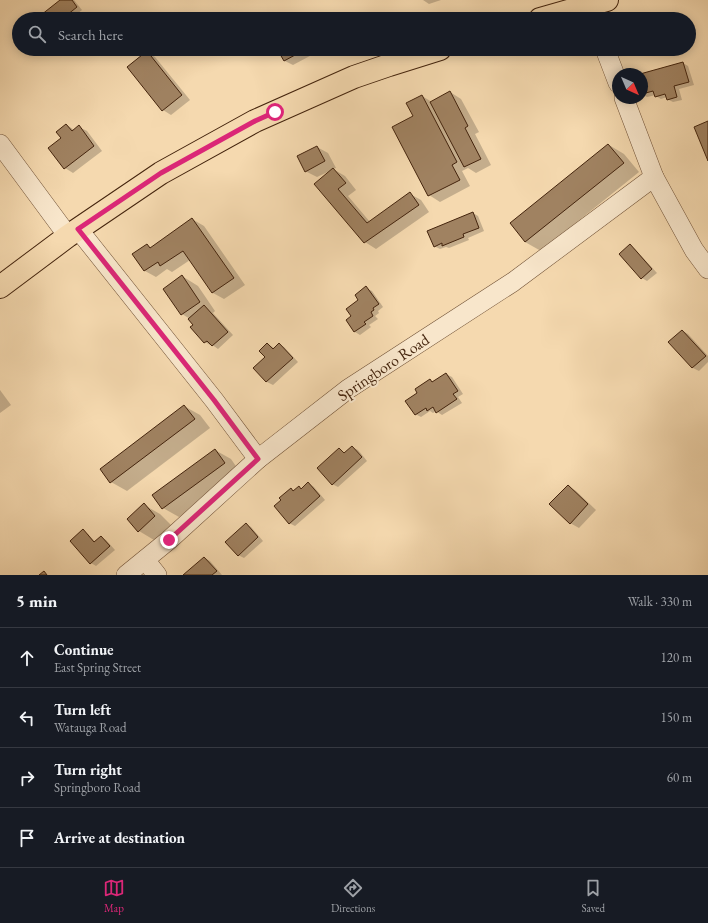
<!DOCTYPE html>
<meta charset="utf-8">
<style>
:root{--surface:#171b24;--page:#20242c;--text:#f1f3f6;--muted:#9ea1a6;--line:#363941;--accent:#db2777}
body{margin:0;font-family:"EB Garamond",serif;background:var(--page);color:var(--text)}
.compass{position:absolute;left:612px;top:68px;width:36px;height:36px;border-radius:50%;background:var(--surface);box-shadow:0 2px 10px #0003;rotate:136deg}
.stop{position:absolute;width:12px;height:12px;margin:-9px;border:3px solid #db2777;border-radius:50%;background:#fff}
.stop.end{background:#db2777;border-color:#fff;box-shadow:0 1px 4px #0008}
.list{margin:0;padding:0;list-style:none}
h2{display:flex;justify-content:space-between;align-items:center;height:52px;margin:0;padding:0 16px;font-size:17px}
h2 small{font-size:13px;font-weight:400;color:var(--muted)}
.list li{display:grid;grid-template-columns:26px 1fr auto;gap:12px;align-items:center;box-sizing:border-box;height:60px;padding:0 16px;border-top:1px solid var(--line)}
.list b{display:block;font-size:15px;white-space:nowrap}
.list p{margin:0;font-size:13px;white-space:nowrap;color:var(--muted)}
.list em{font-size:13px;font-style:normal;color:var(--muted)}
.icon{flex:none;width:22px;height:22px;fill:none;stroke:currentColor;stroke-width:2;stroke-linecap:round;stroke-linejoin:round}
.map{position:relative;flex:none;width:708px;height:575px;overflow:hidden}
.search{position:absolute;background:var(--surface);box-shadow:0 2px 10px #0003;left:12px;right:12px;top:12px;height:44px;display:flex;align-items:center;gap:10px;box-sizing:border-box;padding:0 14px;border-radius:22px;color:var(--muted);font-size:15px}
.sheet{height:292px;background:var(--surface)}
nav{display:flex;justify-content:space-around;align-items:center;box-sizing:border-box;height:56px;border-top:1px solid var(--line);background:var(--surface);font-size:11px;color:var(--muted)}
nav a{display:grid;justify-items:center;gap:2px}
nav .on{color:var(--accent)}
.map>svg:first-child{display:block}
.shadow{fill:#0003}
.building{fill:#a08261;stroke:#44240d}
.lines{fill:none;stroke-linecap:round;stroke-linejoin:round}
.minor-casing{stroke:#705136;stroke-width:20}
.major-casing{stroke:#44240d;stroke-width:24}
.minor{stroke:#f8e6cb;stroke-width:19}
.major{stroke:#f5d9af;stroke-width:22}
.route{stroke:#db2777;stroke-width:5}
.labels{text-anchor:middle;stroke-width:4;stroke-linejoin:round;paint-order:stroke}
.street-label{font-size:16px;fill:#44240d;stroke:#f8e6cb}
</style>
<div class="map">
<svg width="708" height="575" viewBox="0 0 708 575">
<rect width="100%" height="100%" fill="#f5d9af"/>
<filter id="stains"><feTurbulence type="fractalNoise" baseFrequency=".005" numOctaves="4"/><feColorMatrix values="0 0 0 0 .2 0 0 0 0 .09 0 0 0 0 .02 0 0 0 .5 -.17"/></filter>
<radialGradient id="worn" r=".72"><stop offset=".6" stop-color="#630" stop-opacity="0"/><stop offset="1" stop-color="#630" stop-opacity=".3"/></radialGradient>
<g class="shadow">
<polygon points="62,0 74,0 82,10 71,19 45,19"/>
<polygon points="423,0 441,0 429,4"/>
<polygon points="278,49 323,49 293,65 285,61"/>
<polygon points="147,52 155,57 190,100 171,115 163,110"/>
<polygon points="683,63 688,66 694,85 679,89 682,100 673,102 667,99 667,97 661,99 656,96 656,95 647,97 642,94 642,75"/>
<polygon points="450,92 461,99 479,132 475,134 491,165 476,173 468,168 462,171 470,186 440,202 429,195 414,116 422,96 432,102"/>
<polygon points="67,125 74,130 79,127 87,131 102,151 73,173 65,168 62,138"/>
<polygon points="609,145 624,154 639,172 541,251 525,242"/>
<polygon points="317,147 328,153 336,168 333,169 345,176 356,190 348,196 370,222 410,194 421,200 429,212 376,249 365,242 316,184 332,170 317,177 305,171"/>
<polygon points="473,213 478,216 484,231 468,238 469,240 449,248 446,247 440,249 434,246"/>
<polygon points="192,219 204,226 245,285 224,299 213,293 190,260 172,272 167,269 156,277 145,271 134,255 147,245 152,248"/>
<polygon points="630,246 635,249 657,273 647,281 642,278"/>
<polygon points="182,276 198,286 215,311 213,313 233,335 218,349 211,344 210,345 205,342 190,319 182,314"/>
<polygon points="366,288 372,291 383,307 378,311 379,313 375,316 378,319 369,325 371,327 360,335 355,332 347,320 352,317"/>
<polygon points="683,331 688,334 708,356 708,362 699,371 693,368 670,342"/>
<polygon points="268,344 274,348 279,344 284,347 298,362 273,385 267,382 254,368 266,357"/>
<polygon points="446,374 452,377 463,394 458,397 462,403 442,415 436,411 433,413 430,411 421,417 415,414 418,393 430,381 433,382"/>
<polygon points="0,390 11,405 0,413"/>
<polygon points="184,406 200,415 210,428 127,491 111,482"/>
<polygon points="352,447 358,450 367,461 338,487 332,484 339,449 345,453"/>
<polygon points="215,450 231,459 240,472 179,517 163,508"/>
<polygon points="308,483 314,487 325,500 295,526 289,523 291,490 294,491 299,487 302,489"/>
<polygon points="568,486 576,491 596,510 579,528 570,523"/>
<polygon points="144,505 160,514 171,525 154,540 139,531"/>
<polygon points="246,524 251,527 263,541 244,558 238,555"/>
<polygon points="83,531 88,534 95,542 101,537 106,540 115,550 96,566 91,563"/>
<polygon points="205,558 210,561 222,575 185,575"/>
</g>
<g class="building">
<polygon points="60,0 72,0 77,7 62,19 44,19 41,15"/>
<polygon points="277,49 306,49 284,61"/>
<polygon points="147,51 182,95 162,111 127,67"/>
<polygon points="683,62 689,82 674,86 677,97 667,100 665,94 655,97 653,91 642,94 642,74 640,74"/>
<polygon points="450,91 468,126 465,128 481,159 464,167 430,102"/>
<polygon points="422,95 457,162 452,165 460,180 428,196 392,127 413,116 406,103"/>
<polygon points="708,121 708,161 694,127"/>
<polygon points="66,124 72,131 79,125 94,146 64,169 48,148 61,138 56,132"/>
<polygon points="608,144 624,163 525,242 510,223"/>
<polygon points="317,146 325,161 305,172 297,156"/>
<polygon points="333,168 346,183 338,189 367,223 410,192 419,205 364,243 314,184"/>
<polygon points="473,212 479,228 463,234 464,237 442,246 442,243 434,247 427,231"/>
<polygon points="192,218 234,278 212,293 183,251 160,266 158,262 144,271 132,254 147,244 150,248"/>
<polygon points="630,244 652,269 641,279 619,254"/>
<polygon points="182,275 200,302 181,315 163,289"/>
<polygon points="366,286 379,304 373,308 374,310 371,312 373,316 364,322 366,324 354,332 346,320 351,316 346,309 358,300 355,295"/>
<polygon points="204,305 228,332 212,346 207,341 204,343 190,327 193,325 188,319"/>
<polygon points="682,330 706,356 692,368 668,342"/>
<polygon points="267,343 273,349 279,343 293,358 266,382 253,368 265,357 259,351"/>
<polygon points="446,373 458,391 453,394 457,399 436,413 433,407 427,411 426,408 415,415 405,401 417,393 415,389 430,379 432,382"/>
<polygon points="184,405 195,419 110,483 100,469"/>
<polygon points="352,446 362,457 332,485 317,468 339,448 344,453"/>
<polygon points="215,449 225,463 162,509 152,495"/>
<polygon points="308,482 320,496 289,524 274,506 281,500 279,498 291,488 293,491 299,486 301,489"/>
<polygon points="568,485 588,504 570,524 549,504"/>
<polygon points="144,503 155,516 138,532 127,519"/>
<polygon points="246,523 258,537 238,556 225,542"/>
<polygon points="83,529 94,542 101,536 110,546 90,564 70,541"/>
<polygon points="204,557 217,571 212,575 183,575"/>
<polygon points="44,571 47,575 39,575"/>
</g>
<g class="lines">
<g class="minor-casing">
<g id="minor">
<polyline points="588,5 594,19"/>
<polyline points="605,49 618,83"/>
<polyline points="624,98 654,177 694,250 708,269"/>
<polyline points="0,144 68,236"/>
<polyline points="78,229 214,400 258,459"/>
<polyline points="145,560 157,575"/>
<polyline points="126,575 169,540 258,459 348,389 513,282 654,177"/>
</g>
</g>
<g class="major-casing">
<g id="major">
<polyline points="540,19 607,0"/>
<polyline points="0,287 68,236 161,173 255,121 354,77 389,65 440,49"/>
</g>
</g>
<use href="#minor" class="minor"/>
<use href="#major" class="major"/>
</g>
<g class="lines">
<polyline class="route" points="169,540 258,459 214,400 78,229 161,173 255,121 275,112"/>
</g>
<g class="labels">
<g class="street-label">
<text transform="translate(383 367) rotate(-34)" y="6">Springboro Road</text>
</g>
</g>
<rect width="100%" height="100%" filter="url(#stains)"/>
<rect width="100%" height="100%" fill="url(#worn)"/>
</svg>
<svg class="compass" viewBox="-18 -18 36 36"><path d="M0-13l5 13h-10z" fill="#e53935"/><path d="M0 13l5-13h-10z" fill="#9ea1a6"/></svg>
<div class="stop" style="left:275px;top:112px"></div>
<div class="stop end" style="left:169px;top:540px"></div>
<div class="search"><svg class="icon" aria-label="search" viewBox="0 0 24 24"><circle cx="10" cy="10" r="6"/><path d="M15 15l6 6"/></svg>Search here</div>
</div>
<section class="sheet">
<h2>5 min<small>Walk · 330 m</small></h2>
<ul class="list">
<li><svg class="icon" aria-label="ahead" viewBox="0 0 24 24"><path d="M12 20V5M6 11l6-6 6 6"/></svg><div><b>Continue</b><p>East Spring Street</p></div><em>120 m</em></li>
<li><svg class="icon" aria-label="left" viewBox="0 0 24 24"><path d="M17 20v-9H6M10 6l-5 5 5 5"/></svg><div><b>Turn left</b><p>Watauga Road</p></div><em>150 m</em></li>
<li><svg class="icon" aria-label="right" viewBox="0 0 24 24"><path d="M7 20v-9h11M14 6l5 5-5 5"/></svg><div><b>Turn right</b><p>Springboro Road</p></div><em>60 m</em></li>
<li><svg class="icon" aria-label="arrive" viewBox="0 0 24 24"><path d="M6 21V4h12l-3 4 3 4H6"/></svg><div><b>Arrive at destination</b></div></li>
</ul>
</section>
<nav>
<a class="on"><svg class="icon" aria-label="map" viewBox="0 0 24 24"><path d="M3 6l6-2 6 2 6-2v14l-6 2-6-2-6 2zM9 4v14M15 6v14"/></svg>Map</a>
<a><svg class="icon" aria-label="directions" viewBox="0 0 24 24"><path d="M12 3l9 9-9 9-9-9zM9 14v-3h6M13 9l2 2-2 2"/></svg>Directions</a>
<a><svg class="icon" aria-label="saved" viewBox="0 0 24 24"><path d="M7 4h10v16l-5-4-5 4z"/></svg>Saved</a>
</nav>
